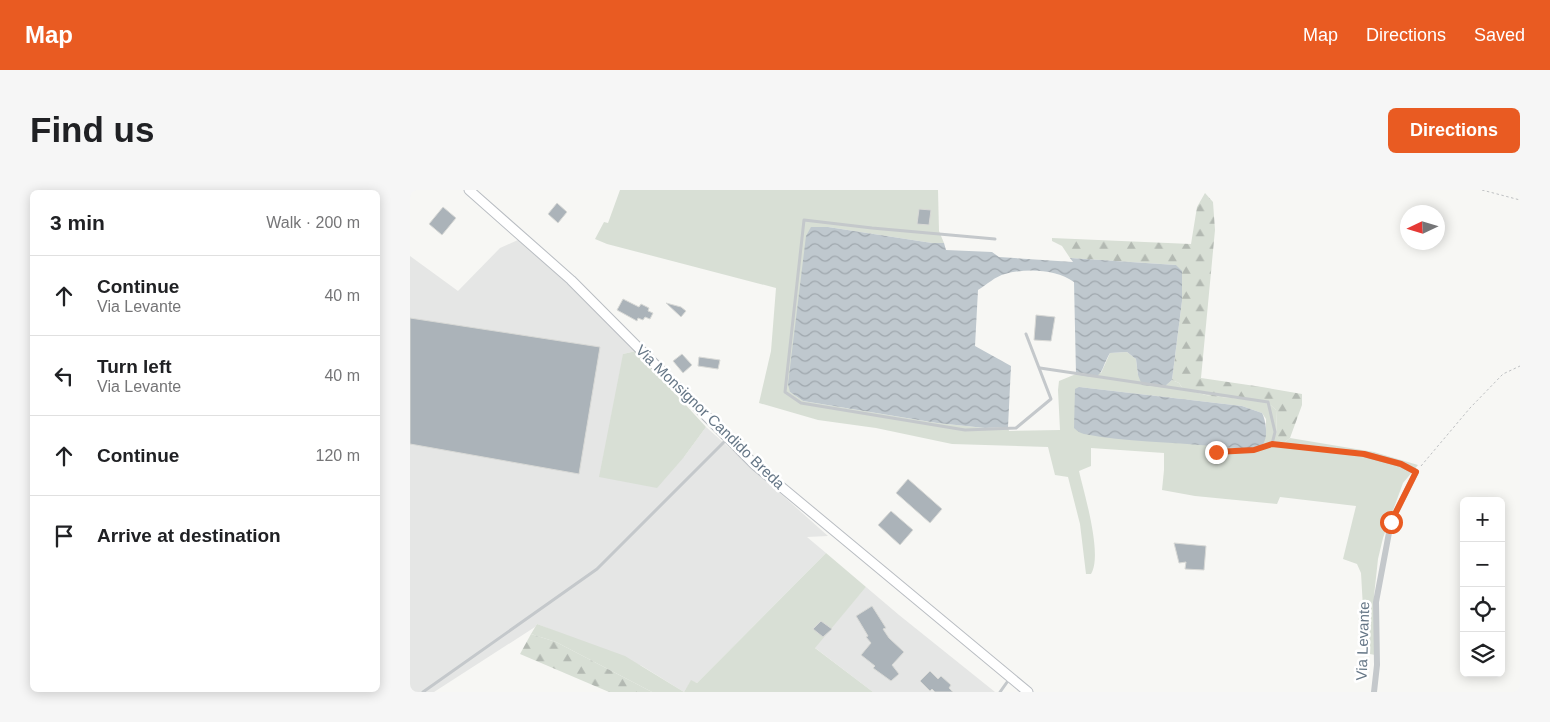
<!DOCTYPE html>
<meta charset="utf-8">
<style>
:root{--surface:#fff;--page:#f6f6f6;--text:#202124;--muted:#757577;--line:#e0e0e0;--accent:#e95b22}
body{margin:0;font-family:Arial,sans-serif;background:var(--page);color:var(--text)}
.controls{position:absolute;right:15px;bottom:15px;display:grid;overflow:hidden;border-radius:8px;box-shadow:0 2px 12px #0003}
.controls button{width:45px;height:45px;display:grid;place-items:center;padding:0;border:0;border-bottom:1px solid var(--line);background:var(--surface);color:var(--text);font:25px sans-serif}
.compass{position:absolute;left:990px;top:15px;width:45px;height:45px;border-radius:50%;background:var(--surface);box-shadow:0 2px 12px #0003;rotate:266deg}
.stop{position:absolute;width:15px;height:15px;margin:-11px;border:4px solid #e95b22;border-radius:50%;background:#fff}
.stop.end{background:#e95b22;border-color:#fff;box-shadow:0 1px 5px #0008}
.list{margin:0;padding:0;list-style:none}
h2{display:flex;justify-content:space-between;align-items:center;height:65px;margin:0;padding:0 20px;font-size:21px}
h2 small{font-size:16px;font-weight:400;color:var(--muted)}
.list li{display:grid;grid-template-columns:32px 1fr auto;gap:15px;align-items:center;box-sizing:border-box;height:80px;padding:0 20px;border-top:1px solid var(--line)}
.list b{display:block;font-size:19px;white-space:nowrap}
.list p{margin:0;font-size:16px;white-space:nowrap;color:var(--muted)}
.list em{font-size:16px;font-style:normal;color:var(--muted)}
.icon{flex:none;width:28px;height:28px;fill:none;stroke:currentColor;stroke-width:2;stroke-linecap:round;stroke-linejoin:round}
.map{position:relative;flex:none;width:1110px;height:502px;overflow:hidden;border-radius:8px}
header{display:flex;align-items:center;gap:30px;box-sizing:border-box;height:70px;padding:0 25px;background:var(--accent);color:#fff}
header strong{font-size:24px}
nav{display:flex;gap:28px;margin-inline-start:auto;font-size:18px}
.intro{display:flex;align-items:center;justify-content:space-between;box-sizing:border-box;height:120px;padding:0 30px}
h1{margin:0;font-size:35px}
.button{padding:12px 22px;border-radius:8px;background:var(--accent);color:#fff;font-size:18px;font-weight:700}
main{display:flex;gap:30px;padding:0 30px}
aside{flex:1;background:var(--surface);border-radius:8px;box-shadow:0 2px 12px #0003}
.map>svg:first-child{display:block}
.built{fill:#e5e6e5}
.green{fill:#d8dfd5;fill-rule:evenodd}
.forest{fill:url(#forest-firs)}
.water{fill:url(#water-waves)}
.building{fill:#abb3b9;stroke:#d8d9d6}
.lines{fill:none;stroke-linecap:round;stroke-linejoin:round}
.secondary-casing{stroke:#b9bdc2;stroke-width:11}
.path{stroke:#bec0c2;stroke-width:1;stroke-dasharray:2.5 2.5;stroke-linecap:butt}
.service{stroke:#c4c8cb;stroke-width:3}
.minor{stroke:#c4c8cb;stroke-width:6}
.secondary{stroke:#fff;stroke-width:9}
.route{stroke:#e95b22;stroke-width:6}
.labels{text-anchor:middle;stroke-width:5;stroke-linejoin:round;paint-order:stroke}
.street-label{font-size:15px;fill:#657686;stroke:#fff}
</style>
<header>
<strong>Map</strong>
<nav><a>Map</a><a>Directions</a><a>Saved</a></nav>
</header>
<div class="intro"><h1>Find us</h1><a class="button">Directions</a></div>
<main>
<aside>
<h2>3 min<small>Walk · 200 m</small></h2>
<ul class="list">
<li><svg class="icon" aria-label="ahead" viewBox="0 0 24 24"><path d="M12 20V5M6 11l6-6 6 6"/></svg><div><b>Continue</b><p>Via Levante</p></div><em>40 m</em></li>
<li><svg class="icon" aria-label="left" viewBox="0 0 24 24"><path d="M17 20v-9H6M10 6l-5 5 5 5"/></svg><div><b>Turn left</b><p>Via Levante</p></div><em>40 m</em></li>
<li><svg class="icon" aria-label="ahead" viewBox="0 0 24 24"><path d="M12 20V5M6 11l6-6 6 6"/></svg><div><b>Continue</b></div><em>120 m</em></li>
<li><svg class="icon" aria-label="arrive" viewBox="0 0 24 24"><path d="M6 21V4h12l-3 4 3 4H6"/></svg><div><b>Arrive at destination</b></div></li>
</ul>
</aside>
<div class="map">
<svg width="1110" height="502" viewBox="0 0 1110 502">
<defs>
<pattern id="forest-firs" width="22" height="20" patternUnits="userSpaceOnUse" patternTransform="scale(1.25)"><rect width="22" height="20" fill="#d8dfd5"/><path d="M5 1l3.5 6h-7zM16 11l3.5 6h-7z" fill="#b3b9b2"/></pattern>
<pattern id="water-waves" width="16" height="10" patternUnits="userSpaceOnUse" patternTransform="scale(1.25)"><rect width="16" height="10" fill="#bfc8ce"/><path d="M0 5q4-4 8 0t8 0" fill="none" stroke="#9fa7ad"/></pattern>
</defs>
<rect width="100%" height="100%" fill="#f7f7f4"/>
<g class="built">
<polygon points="110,49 170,102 226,161 213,164 274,267 296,237 418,346 397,347 416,363 287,493 281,491 274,502 232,476 127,434 125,437 24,502 0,502 0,66 48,101 90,58"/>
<polygon points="456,397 489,425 585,502 463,502 404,457"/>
</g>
<g class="green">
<path d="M 210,0 L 528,0 L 529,41 L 534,53 L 522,53 L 418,37 L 401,38 L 380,202 L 393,211 L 527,233 L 575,238 L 598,237 L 599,241 L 650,240 L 648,200 L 649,191 L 666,184 L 691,183 L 700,163 L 717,162 L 726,169 L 728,185 L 754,197 L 762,190 L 769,193 L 773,199 L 800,206 L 856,211 L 866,220 L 867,245 L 872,254 L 880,248 L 964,262 L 1008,275 L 993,293 L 973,348 L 968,369 L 964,406 L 965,465 L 960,464 L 954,459 L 952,444 L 954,436 L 948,429 L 953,418 L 951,383 L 947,374 L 933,369 L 946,316 L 870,307 L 867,314 L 785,306 L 752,300 L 754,280 L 754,263 L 681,258 L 681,276 L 669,281 C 674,303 693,365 681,384 L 676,384 L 670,334 L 658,287 L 645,285 L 638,257 L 542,254 L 466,238 L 408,230 L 349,213 L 361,161 L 366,98 L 197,54 L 185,49 L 194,32 L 198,33 ZM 669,197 L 832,216 L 852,223 L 856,229 L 856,244 Z"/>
<polygon points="226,161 296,237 274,267 247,298 189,287 213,164"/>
<polygon points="416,363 456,397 405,458 463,502 242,502 146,452 121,444 127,434 215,466 274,502 281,490 287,493"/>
</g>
<g class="forest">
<polygon points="795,3 803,12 805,40 791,188 852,197 892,204 892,215 880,248 872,254 867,246 866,220 856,211 800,206 773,199 769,193 762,190 772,111 766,75 660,68 652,56 642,51 642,48 781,54 787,17"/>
<polygon points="121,444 146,452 242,502 199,502 110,464"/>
</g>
<g class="water">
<path d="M 401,37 L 418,37 L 522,53 L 534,53 L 536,60 L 582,62 L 589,67 L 663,72 L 660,68 L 766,75 L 772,81 L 772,111 L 762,190 L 754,197 L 732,195 L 728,185 L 726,169 L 717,162 L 700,163 C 688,184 695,191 666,184 L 664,92 C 646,79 616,78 595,84 C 586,86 576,95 568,100 L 565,156 L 601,176 L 598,237 L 575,238 L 527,233 L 393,211 L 380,202 L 378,194 L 396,46 Z"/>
<path d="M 669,197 L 832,216 L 852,223 C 856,230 860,253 849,257 C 841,260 813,257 803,256 C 760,252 716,252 674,244 C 670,243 667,241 664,238 L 665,199 Z"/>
</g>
<g class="building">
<polygon points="147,13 157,22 148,33 138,24"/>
<polygon points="33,17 46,28 32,45 19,34"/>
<polygon points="509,19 521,20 519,35 507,34"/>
<polygon points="213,109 229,117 231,114 239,118 238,121 243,123 240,129 235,127 233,130 228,128 227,131 207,120"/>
<polygon points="256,113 271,117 276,121 271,127"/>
<polygon points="626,125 645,127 641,151 624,150"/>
<polygon points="0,128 190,157 169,284 0,254"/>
<polygon points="272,164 282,175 273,183 263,171"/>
<polygon points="289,167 310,170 308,179 288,176"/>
<polygon points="498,289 532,319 520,333 486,303"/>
<polygon points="481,321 503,340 490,355 468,335"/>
<polygon points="764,353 796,356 794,380 775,379 776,372 769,373"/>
<polygon points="462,416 476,438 473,439 479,448 494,462 482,475 489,484 481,491 463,478 465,476 451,465 461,453 456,447 458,446 446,426"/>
<polygon points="411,431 422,439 413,447 403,439"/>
<polygon points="520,481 528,489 531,486 541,495 539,498 543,502 525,502 522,499 520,501 510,491"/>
</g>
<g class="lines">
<g class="secondary-casing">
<polyline id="secondary" points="59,0 161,90 345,275 618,502"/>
</g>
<g class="path">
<polyline points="1072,0 1110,10"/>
<polyline points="1011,276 1060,218 1093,184 1110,176"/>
</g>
<g class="service">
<polyline points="585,49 462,38 394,30 375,202 391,213 555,240 606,238 641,209 616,144"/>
<polyline points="630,178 858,212 865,242 862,254 844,260 806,262"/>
<polyline points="862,254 954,264"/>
<polyline points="13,502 187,379 317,249"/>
<polyline points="590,502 600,488"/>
</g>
<polyline class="minor" points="954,264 991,274 1006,282 981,332 966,412 967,475 964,502"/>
<use href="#secondary" class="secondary"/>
</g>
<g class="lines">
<polyline class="route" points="806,262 844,260 862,254 954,264 991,274 1006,282 981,332"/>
</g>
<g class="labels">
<g class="street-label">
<text transform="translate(300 227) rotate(44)" y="5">Via Monsignor Candido Breda</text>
<text transform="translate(953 451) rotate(-88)" y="5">Via Levante</text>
</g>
</g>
</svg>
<div class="controls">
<button>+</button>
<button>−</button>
<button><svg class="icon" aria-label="locate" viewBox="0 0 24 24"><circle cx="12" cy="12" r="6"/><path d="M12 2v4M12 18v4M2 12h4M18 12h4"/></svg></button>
<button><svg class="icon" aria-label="layers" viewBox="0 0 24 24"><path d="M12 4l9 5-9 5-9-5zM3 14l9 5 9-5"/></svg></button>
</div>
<svg class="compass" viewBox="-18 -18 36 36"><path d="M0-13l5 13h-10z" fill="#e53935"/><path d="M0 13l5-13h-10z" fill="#757577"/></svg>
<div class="stop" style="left:981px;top:332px"></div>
<div class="stop end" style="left:806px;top:262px"></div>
</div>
</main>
